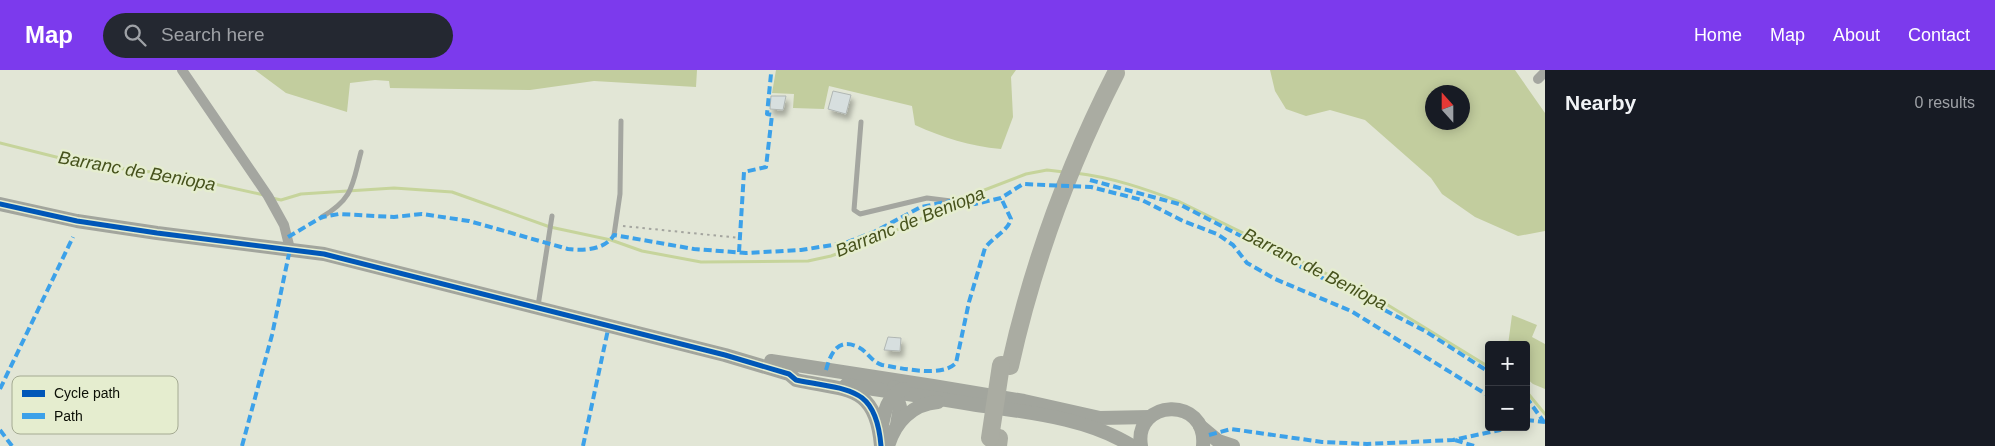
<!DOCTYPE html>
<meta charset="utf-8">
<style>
:root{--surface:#171b24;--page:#242831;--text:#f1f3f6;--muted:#9ea1a6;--line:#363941;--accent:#7c3aed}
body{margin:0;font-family:Helvetica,sans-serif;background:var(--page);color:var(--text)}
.controls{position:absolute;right:15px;bottom:15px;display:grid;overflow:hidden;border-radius:5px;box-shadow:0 2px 12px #0003}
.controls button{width:45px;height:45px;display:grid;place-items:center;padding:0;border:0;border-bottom:1px solid var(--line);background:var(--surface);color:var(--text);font:25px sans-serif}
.compass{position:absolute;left:1425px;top:15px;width:45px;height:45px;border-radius:50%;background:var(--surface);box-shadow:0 2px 12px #0003;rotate:339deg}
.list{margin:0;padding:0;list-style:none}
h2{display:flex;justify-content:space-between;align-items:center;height:65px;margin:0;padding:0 20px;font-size:21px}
h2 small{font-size:16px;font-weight:400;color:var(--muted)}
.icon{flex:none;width:28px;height:28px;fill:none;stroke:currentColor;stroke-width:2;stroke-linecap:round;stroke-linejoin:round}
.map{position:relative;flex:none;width:1545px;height:376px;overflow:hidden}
header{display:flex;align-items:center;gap:30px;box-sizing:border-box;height:70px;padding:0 25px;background:var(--accent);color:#fff}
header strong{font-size:24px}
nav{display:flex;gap:28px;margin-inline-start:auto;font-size:18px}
.search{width:350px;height:45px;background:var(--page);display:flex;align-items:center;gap:12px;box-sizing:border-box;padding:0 18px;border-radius:28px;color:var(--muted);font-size:19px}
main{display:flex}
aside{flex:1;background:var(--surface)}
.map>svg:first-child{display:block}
.forest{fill:#c2cd9e;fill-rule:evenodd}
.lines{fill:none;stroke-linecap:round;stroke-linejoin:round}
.stream{stroke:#c6d49b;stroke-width:3}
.building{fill:#d7dfdf;stroke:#b0b6b3;filter:url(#shadow)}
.path{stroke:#a4a59f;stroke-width:2;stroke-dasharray:2.5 4;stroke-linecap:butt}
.lane{stroke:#a4a6a0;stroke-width:5}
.street{stroke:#a4a6a0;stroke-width:10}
.secondary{stroke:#a2a59d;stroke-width:14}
.highway{stroke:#aaaca2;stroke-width:18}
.highway-bridge{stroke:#aaaca2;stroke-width:18}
.quiet{stroke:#3ca1e9;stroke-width:4;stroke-dasharray:8 4;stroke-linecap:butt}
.cycleway-casing{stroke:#e5edcf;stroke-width:8}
.cycleway{stroke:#0057b8;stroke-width:5}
.labels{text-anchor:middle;stroke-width:5;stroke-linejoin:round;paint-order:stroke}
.water-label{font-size:18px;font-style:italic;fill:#46521c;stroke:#e5edcf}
.key{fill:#e5edcf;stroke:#a4aa92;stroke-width:1}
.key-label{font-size:14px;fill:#0b0e05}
</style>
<header>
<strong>Map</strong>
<div class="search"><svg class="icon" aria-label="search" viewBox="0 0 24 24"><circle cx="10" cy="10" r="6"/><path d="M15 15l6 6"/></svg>Search here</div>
<nav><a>Home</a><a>Map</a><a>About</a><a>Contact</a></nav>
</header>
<main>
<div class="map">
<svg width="1545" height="376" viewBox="0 0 1545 376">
<defs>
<filter id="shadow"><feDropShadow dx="3" dy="5.5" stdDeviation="2.5" flood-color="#0004"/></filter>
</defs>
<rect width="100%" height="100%" fill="#e2e6d6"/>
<g class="forest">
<polygon points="255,0 697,0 696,17 594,11 530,20 390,18 389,11 375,10 350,13 347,42 286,23"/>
<path d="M 773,0 L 1016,0 L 1011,7 L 1013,47 L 1001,79 C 969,76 944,68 915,55 L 912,36 L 829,16 L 824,39 L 793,38 L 794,24 L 772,23 L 776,0 Z"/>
<path d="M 1270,0 L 1515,0 L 1545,43 L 1545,161 L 1518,166 L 1475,147 L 1442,124 L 1431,108 L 1365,50 L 1330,40 L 1306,46 L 1286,39 L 1275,21 ZM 1462,22 L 1462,52 L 1432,52 L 1432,22 Z"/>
<polygon points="1512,245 1537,255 1532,267 1545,274 1545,319 1533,314 1526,308 1526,275 1508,275"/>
</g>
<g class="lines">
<g class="stream">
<polyline points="0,73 88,95 169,104 264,125"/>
<path d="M 1075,103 C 1111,107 1146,119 1180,132 L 1378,229 L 1489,297"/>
<polyline points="272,128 281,130 301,124 394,118 452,122 550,157 611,170 642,181 701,192 808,191 831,186 875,170 974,124 1026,104 1047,100 1064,102"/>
<polyline points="1526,321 1545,344"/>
</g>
</g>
<g class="building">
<polygon points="833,21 851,25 846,44 828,39"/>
<polygon points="771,26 786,26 783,40 770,39"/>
<polygon points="888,267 901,268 900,281 884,280"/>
</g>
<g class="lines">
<polyline class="path" points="623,156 740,168"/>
<g class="lane">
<polyline points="861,52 854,140 860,144 927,128 951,131"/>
<path d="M 322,147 C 354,128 352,115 361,82"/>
<polyline points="614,165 620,124 621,51"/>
<polyline points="538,236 552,146"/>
</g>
<g class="street">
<polyline points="182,0 268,126 284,155 290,179"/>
<polyline points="1538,9 1545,2"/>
</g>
<g class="secondary">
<path d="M 0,134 L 77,151 L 157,163 L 324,184 L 725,285 L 789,304 L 796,310 C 847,321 876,314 881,376"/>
<polyline points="771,291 933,316 1024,331 1100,348 1150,347"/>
<path d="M 846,315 C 888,321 929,327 971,334 C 1024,342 1086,347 1132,376"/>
<polyline points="894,317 900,337 897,355"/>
<polyline points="1200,356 1218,371 1233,376"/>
<path d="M 881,361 C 884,344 886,326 903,319"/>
<path d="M 888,376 C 895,352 912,334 938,332"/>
<path d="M 1141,376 C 1133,329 1208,325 1203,376"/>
</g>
<g class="highway">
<path d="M 1010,296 C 1033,192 1068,97 1116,3"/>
<polyline points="998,376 999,368"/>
</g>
<polyline class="highway-bridge" points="990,368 1001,295"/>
<g class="quiet">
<polyline points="1090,110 1179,134 1425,261 1489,302"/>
<path d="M 288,167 L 322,147 L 339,144 L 394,147 L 422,144 L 469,151 L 568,179 C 583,181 605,180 614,165 L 694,179 L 746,183 L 801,180 L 845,173 L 874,162 L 921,137 L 951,131 L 975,134 L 1001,128 L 1023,114 L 1091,117 L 1142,130 L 1183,151 L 1217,164 L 1233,175 L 1247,193 L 1275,209 L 1351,241 L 1489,326"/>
<polyline points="739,182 744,102 766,97 772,45 767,44 771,4"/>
<path d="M 826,300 C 830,286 836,268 856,276 C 867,280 870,291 882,295 C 901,298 942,308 956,293 L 969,232 L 985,178 C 993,167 1008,161 1011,149 L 1001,128"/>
<polyline points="0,319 73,167"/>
<polyline points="1526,327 1544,352"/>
<polyline points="1526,350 1545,352"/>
<polyline points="0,360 12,376"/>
<polyline points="1209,365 1231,359 1322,372 1367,374 1453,370 1500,360 1504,357"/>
<polyline points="1455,370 1474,376"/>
<polyline points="242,376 272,265 290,179"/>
<polyline points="583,376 609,255"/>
</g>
<g class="cycleway-casing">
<path id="cycleway" d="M 0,134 L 77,151 L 157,163 L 324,184 L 725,285 L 789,304 L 796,310 C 847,321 876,314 881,376"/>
</g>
<use href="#cycleway" class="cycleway"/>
</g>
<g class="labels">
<g class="water-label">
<text transform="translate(137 101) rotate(10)" y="6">Barranc de Beniopa</text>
<text transform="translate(910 152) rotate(-22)" y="6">Barranc de Beniopa</text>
<text transform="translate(1315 199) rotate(27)" y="6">Barranc de Beniopa</text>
</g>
</g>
<rect x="12" y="306" width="166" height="58" rx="8" class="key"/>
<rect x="22" y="320" width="23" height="7" fill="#0057b8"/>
<rect x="22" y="343" width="23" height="6" fill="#3ca1e9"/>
<g class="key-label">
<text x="54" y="328">Cycle path</text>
<text x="54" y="351">Path</text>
</g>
</svg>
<div class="controls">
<button>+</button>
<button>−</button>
</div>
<svg class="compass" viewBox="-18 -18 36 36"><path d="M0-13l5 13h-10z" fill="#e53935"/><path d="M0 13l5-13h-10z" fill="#9ea1a6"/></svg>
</div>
<aside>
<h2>Nearby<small>0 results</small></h2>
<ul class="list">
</ul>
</aside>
</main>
